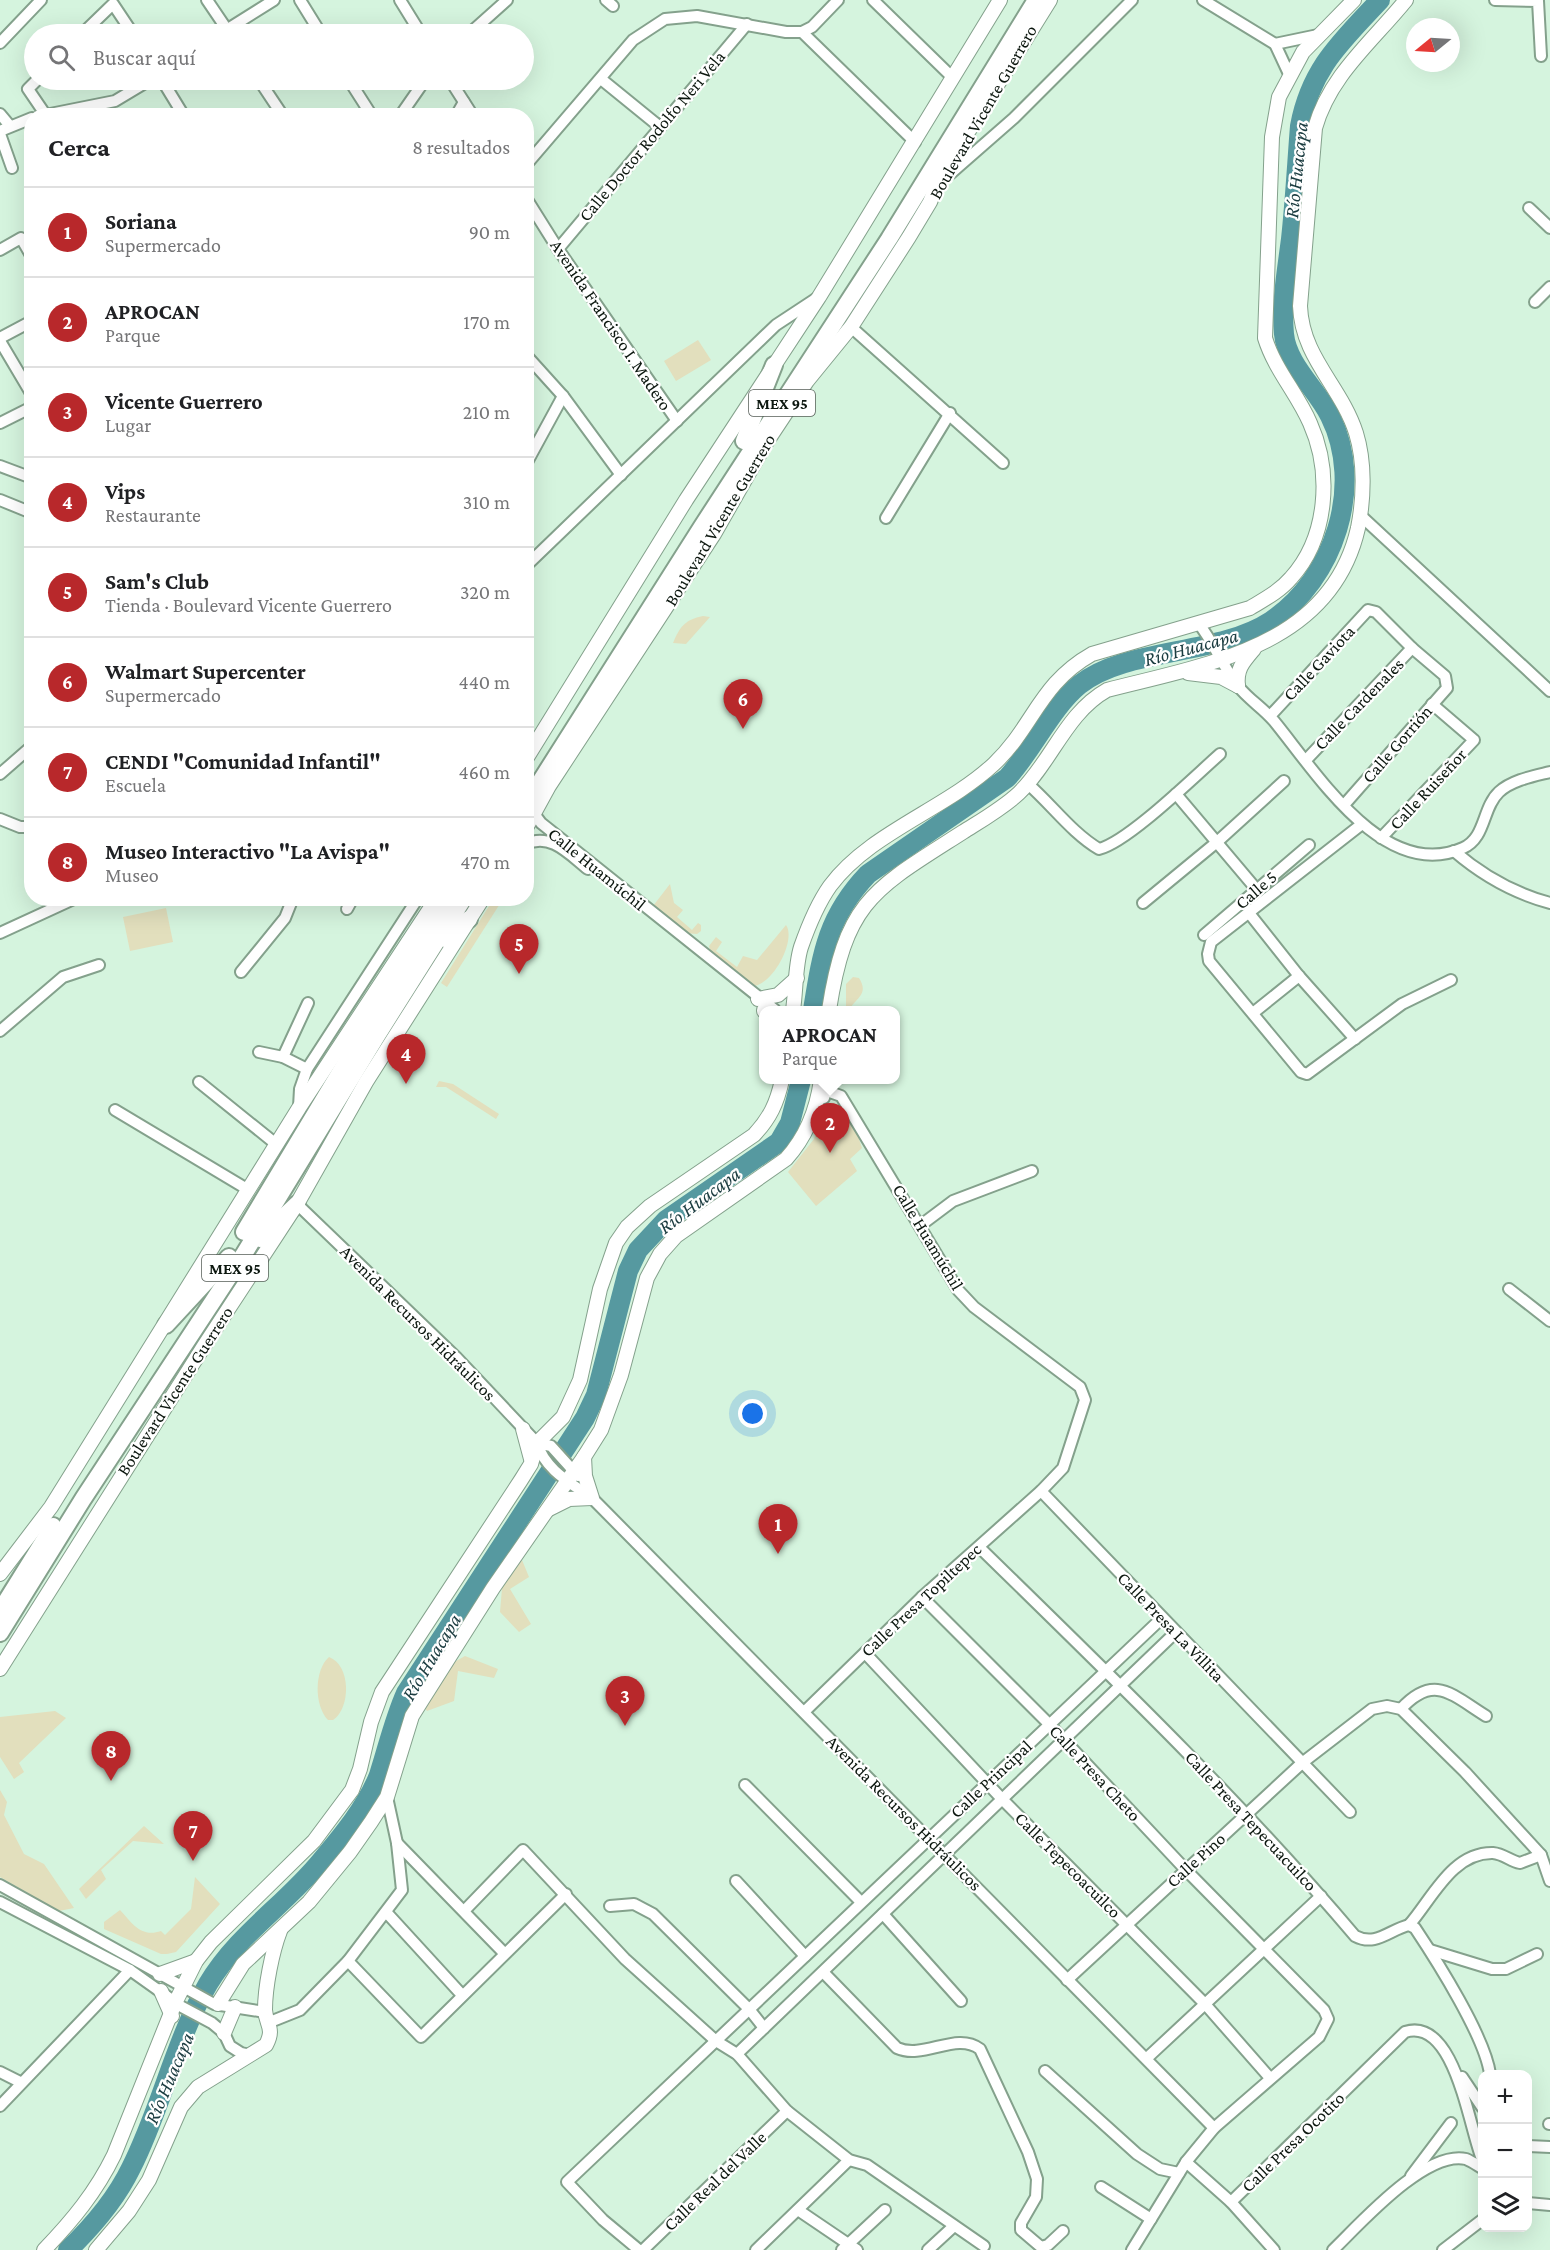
<!DOCTYPE html>
<html lang="es">
<meta charset="utf-8">
<style>
:root{--surface:#fff;--page:#f2f2f2;--text:#202124;--muted:#757577;--line:#e0e0e0;--accent:#b8282b}
body{margin:0;font-family:"Crimson Pro",serif;background:var(--page);color:var(--text)}
.controls{position:absolute;right:18px;bottom:18px;display:grid;overflow:hidden;border-radius:12px;box-shadow:0 6px 24px #0002}
.controls button{width:54px;height:54px;display:grid;place-items:center;padding:0;border:0;border-bottom:2px solid var(--line);background:var(--surface);color:var(--text);font:30px sans-serif}
.compass{position:absolute;left:1406px;top:18px;width:54px;height:54px;border-radius:50%;background:var(--surface);box-shadow:0 6px 24px #0002;rotate:252deg}
.you{position:absolute;left:753px;top:1414px;width:21px;height:21px;margin:-15px;border:4px solid #fff;border-radius:50%;background:#1a73e8;box-shadow:0 0 0 9px #1a73e833}
.badge{display:grid;place-items:center;width:39px;height:39px;border-radius:50%;background:var(--accent);color:#fff;font-size:20px;font-weight:700}
.pin{position:absolute;translate:-50% -50px;filter:drop-shadow(0 2px 3px #0008)}
.pin::after{content:'';position:absolute;top:32px;width:21px;height:18px;background:inherit;clip-path:polygon(0 0,100% 0,50% 100%)}
.popup{position:absolute;left:759px;top:1006px;width:141px;height:78px;box-sizing:border-box;display:grid;place-content:center;border-radius:12px;background:var(--surface);filter:drop-shadow(0 2px 4px #0005);font-size:20px;white-space:nowrap;color:var(--muted)}
.popup b{font-size:22px;color:var(--text)}
.popup::after{content:'';position:absolute;left:50%;top:100%;margin-left:-12px;border:12px solid transparent;border-top-color:var(--surface)}
.list{margin:0;padding:0;list-style:none}
h2{display:flex;justify-content:space-between;align-items:center;height:78px;margin:0;padding:0 24px;font-size:26px}
h2 small{font-size:20px;font-weight:400;color:var(--muted)}
.list li{display:grid;grid-template-columns:39px 1fr auto;gap:18px;align-items:center;box-sizing:border-box;height:90px;padding:0 24px;border-top:2px solid var(--line)}
.list b{display:block;font-size:22px;white-space:nowrap}
.list p{margin:0;font-size:20px;white-space:nowrap;color:var(--muted)}
.list em{font-size:20px;font-style:normal;color:var(--muted)}
.icon{flex:none;width:33px;height:33px;fill:none;stroke:currentColor;stroke-width:2;stroke-linecap:round;stroke-linejoin:round}
.map{position:relative;flex:none;width:1550px;height:2250px;overflow:hidden}
.search{position:absolute;background:var(--surface);box-shadow:0 6px 24px #0002;left:24px;top:24px;width:510px;height:66px;display:flex;align-items:center;gap:15px;box-sizing:border-box;padding:0 21px;border-radius:33px;color:var(--muted);font-size:22px}
.panel{position:absolute;background:var(--surface);box-shadow:0 6px 24px #0002;left:24px;top:108px;width:510px;height:798px;border-radius:24px}
.map>svg:first-child{display:block}
.green{fill:#e2dfbd}
.lines{fill:none;stroke-linecap:round;stroke-linejoin:round}
.river{stroke:#5699a0;stroke-width:20}
.minor-casing{stroke:#84a18c;stroke-width:14}
.major-casing{stroke:#84a18c;stroke-width:16}
.highway-casing{stroke:#84a18c;stroke-width:20}
.minor{stroke:#fff;stroke-width:10}
.major{stroke:#fff;stroke-width:14}
.highway{stroke:#fff;stroke-width:16}
.labels{text-anchor:middle;stroke-width:4.5;stroke-linejoin:round;paint-order:stroke}
.shield{fill:#fff;stroke:#555d57;stroke-width:1.5}
.shield-label{font-size:16px;font-weight:bold;fill:#0c170f}
.street-label{font-size:18px;fill:#0c170f;stroke:#fff}
.water-label{font-size:20px;font-style:italic;fill:#1b3c40;stroke:#fff}
</style>
<div class="map">
<svg width="1550" height="2250" viewBox="0 0 1550 2250">
<rect width="100%" height="100%" fill="#d5f4de"/>
<g class="green">
<polygon points="698,340 711,360 676,381 664,361"/>
<path d="M 703,616 L 710,617 L 686,644 L 673,643 C 680,626 685,620 703,616 Z"/>
<polygon points="670,884 674,903 683,910 677,917 692,930 698,923 701,925 701,931 697,934 684,933 653,906"/>
<polygon points="494,898 503,899 447,987 441,983"/>
<polygon points="166,908 173,942 130,951 123,917"/>
<path d="M 786,925 C 797,940 771,990 749,986 L 712,956 L 709,946 L 716,937 L 722,942 L 716,951 L 737,967 L 743,956 L 757,960 Z"/>
<path d="M 853,977 L 859,978 C 869,994 857,997 849,1010 L 846,1010 L 846,984 Z"/>
<polygon points="439,1081 453,1084 499,1114 496,1119 446,1087 436,1087"/>
<polygon points="838,1106 857,1133 862,1148 850,1159 857,1171 816,1206 788,1172 814,1139 825,1113"/>
<polygon points="522,1560 529,1577 510,1589 531,1624 519,1632 500,1612 502,1588"/>
<polygon points="465,1656 498,1669 494,1678 458,1671 454,1701 427,1711 424,1707 449,1665"/>
<path d="M 329,1657 C 351,1665 351,1708 333,1720 L 328,1720 C 314,1706 314,1670 329,1657 Z"/>
<polygon points="55,1711 66,1718 19,1763 24,1772 14,1779 0,1757 0,1717"/>
<polygon points="0,1790 7,1802 4,1815 24,1854 44,1864 74,1908 59,1911 0,1877"/>
<polygon points="144,1826 164,1844 133,1841 101,1870 106,1879 86,1899 79,1889"/>
<path d="M 195,1877 L 220,1904 L 176,1952 L 167,1954 L 161,1954 L 104,1929 L 104,1922 L 120,1910 C 132,1923 141,1938 161,1931 L 165,1935 L 191,1909 Z"/>
</g>
<g class="lines">
<g class="river">
<path d="M 813,1010 C 822,954 827,917 868,874 L 1007,778 C 1032,751 1051,708 1079,685 C 1126,647 1218,656 1271,621 C 1334,579 1365,486 1330,416 C 1317,389 1287,365 1284,334 C 1281,302 1287,271 1291,239 C 1295,202 1297,164 1300,126 C 1311,68 1341,42 1380,0"/>
<path d="M 68,2250 C 93,2226 116,2199 131,2168 C 161,2109 175,2041 208,1984 C 238,1934 285,1905 321,1861 C 342,1836 367,1806 379,1775 C 388,1747 394,1720 406,1693 L 585,1418 L 596,1395 L 628,1271 L 638,1250 L 666,1220 L 779,1142 L 790,1123 L 801,1080"/>
</g>
<g class="minor-casing">
<g id="minor">
<polyline points="207,0 230,34"/>
<polyline points="300,0 321,34"/>
<polyline points="400,0 421,34"/>
<polyline points="606,0 613,6"/>
<polyline points="873,0 951,76"/>
<polyline points="1203,0 1275,44 1289,74"/>
<polyline points="1495,0 1538,1 1541,56"/>
<polyline points="802,32 915,142"/>
<polyline points="82,34 113,4 133,34"/>
<polyline points="220,34 274,0"/>
<polyline points="469,34 507,0"/>
<polyline points="0,43 41,0"/>
<polyline points="1275,44 1318,35"/>
<polyline points="601,79 660,127"/>
<polyline points="37,80 28,89 45,114"/>
<polyline points="162,80 184,116"/>
<polyline points="259,80 283,116"/>
<polyline points="349,80 372,116"/>
<polyline points="450,80 473,116"/>
<polyline points="0,114 10,126"/>
<polyline points="40,116 115,101 150,80"/>
<polyline points="400,116 425,80"/>
<polyline points="456,116 464,102"/>
<polyline points="0,131 32,118"/>
<polyline points="0,134 12,168"/>
<polyline points="526,165 633,40 665,19 697,16 786,32 802,32 812,27 838,0"/>
<polyline points="940,177 950,174 1014,118 1132,0"/>
<polyline points="526,198 558,249 677,421"/>
<polyline points="1529,208 1550,228"/>
<polyline points="558,249 747,24"/>
<polyline points="0,250 21,238 32,257"/>
<polyline points="1535,302 1550,287"/>
<polyline points="851,327 1003,463"/>
<polyline points="0,338 32,321"/>
<polyline points="0,341 32,395"/>
<polyline points="526,355 563,396 621,475"/>
<polyline points="0,423 32,407"/>
<polyline points="526,464 563,396"/>
<polyline points="0,466 32,478"/>
<polyline points="0,500 32,513"/>
<polyline points="1360,515 1550,691"/>
<polyline points="886,518 950,413"/>
<polyline points="526,566 776,325 817,298"/>
<path d="M 1199,624 C 1214,643 1223,667 1238,686 C 1248,699 1263,708 1274,721 C 1316,772 1384,883 1463,848 C 1486,838 1482,808 1499,792 C 1512,780 1534,776 1550,772"/>
<polyline points="1270,716 1368,610 1376,612 1412,648 1445,676 1447,688 1344,805"/>
<polyline points="1306,760 1412,648"/>
<polyline points="0,774 32,746"/>
<path d="M 1028,784 C 1052,805 1072,833 1099,849 C 1128,842 1195,776 1220,754"/>
<polyline points="1176,794 1257,890"/>
<polyline points="535,815 541,823 775,1010"/>
<polyline points="0,819 20,827 32,827"/>
<polyline points="1362,824 1211,942 1208,954 1209,961 1301,1072 1307,1074 1402,1004 1451,980"/>
<polyline points="1381,838 1474,740 1432,704"/>
<path d="M 526,844 C 551,832 570,855 588,869"/>
<path d="M 1454,851 C 1483,876 1513,893 1550,903"/>
<polyline points="1143,903 1217,842 1284,781"/>
<polyline points="347,909 353,898"/>
<polyline points="1249,913 1299,976 1355,1039"/>
<polyline points="0,933 76,898"/>
<polyline points="1204,935 1309,845"/>
<polyline points="241,972 285,918 293,898"/>
<polyline points="1253,1013 1299,976"/>
<polyline points="0,1031 63,977 99,965"/>
<polyline points="259,1052 283,1057 307,1069"/>
<polyline points="283,1057 308,1003"/>
<polyline points="199,1082 276,1144"/>
<polyline points="824,1098 829,1080"/>
<polyline points="299,1107 300,1089 307,1069 418,898"/>
<polyline points="115,1110 247,1189"/>
<path d="M 297,1204 L 456,1357 L 537,1443 C 545,1470 571,1483 592,1498 L 1214,2128"/>
<polyline points="921,1225 953,1201 1032,1171"/>
<polyline points="1509,1289 1550,1321"/>
<polyline points="537,1443 551,1446 578,1476"/>
<polyline points="1041,1491 1350,1812"/>
<path d="M 979,1547 C 1108,1673 1238,1798 1355,1936 C 1376,1947 1389,1930 1409,1925 L 1415,1928 C 1437,1961 1485,2037 1490,2074"/>
<polyline points="922,1597 1049,1724 1185,1869 1324,2010 1328,2019 1319,2037 1214,2128 1186,2162 1132,2250"/>
<polyline points="865,1653 1002,1799 1205,2004 1270,2078"/>
<path d="M 1401,1709 C 1434,1673 1452,1695 1486,1716"/>
<polyline points="804,1712 922,1597 1041,1491 1063,1468 1085,1400 1080,1387 974,1307 958,1290 841,1096 827,1091"/>
<polyline points="745,1785 861,1902"/>
<polyline points="397,1843 504,1953"/>
<polyline points="736,1881 805,1956"/>
<polyline points="0,1885 214,2004 265,2012"/>
<polyline points="0,1902 130,1970 182,2007 212,2023 224,2033 230,2046 241,2053 250,2055"/>
<polyline points="610,1906 634,1904 653,1914 749,2009 764,2028"/>
<polyline points="464,1911 523,1850 625,1959 716,2041 737,2054 787,2111 849,2160 867,2165 984,2246"/>
<polyline points="386,1912 462,1995"/>
<polyline points="883,1914 961,2001"/>
<path d="M 1409,1925 C 1432,1899 1452,1852 1493,1853 C 1504,1854 1510,1861 1520,1863 L 1541,1855"/>
<polyline points="1430,1950 1492,1969 1506,1969 1537,1954"/>
<polyline points="348,1961 421,2037 566,1894"/>
<path d="M 823,1972 L 897,2048 C 924,2060 956,2031 980,2049 L 1028,2152 L 1037,2179 L 1036,2197 L 1021,2223 L 1021,2230 L 1041,2247 L 1048,2245 L 1063,2231"/>
<polyline points="1067,1980 1302,1763 1372,1709 1387,1706 1401,1709 1465,1772 1541,1855 1550,1881"/>
<polyline points="270,2022 300,2010 348,1961 402,1890 397,1843 387,1797"/>
<polyline points="737,2054 1176,1632"/>
<polyline points="1147,2058 1321,1896"/>
<polyline points="1045,2071 1137,2154 1160,2169 1179,2173"/>
<polyline points="0,2072 20,2082"/>
<polyline points="1462,2077 1482,2107"/>
<polyline points="0,2106 130,1970"/>
<polyline points="1549,2124 1550,2124"/>
<polyline points="1528,2146 1550,2147"/>
<polyline points="1186,2162 1231,2202 1274,2250"/>
<polyline points="1411,2176 1451,2123"/>
<polyline points="1101,2187 1151,2219"/>
<path d="M 1231,2202 L 1405,2032 C 1455,2016 1469,2128 1482,2159"/>
<polyline points="1528,2203 1550,2205"/>
<polyline points="798,2210 857,2250"/>
<polyline points="639,2250 603,2220 567,2182 1162,1618"/>
<polyline points="643,2250 787,2111"/>
<polyline points="756,2250 849,2160"/>
<polyline points="842,2250 885,2210"/>
<polyline points="928,2250 954,2226"/>
<path d="M 1333,2250 C 1360,2224 1425,2150 1466,2159 C 1471,2161 1477,2165 1482,2168"/>
<polyline points="1443,2250 1482,2220"/>
</g>
</g>
<g class="major-casing">
<g id="major">
<polyline points="1188,673 1221,677 1238,686"/>
<path d="M 1238,686 C 1236,669 1243,662 1254,649"/>
<polyline points="526,759 686,500 819,297 1000,0"/>
<polyline points="526,828 549,786 714,534 766,443 807,381 851,327 909,237 930,202 940,177 1050,0"/>
<polyline points="758,999 778,995 797,978"/>
<polyline points="764,1010 764,1011"/>
<path d="M 793,1010 C 796,991 795,966 801,947 C 808,927 818,903 830,886 C 869,833 946,809 994,764 C 1034,726 1039,684 1092,654 L 1250,608 C 1265,599 1280,591 1291,578 C 1328,537 1332,472 1310,423 C 1297,393 1275,370 1265,338 L 1272,137 L 1279,97 L 1303,52 L 1354,0"/>
<path d="M 829,1010 C 846,900 874,889 963,832 C 982,820 1003,808 1019,793 C 1052,761 1066,713 1107,690 C 1207,664 1331,647 1358,528 C 1364,498 1365,462 1356,433 C 1341,386 1302,358 1300,306 L 1315,128 C 1330,75 1372,42 1406,0"/>
<polyline points="523,1429 531,1459"/>
<polyline points="549,1509 569,1499 592,1498 585,1476 584,1457"/>
<polyline points="0,1574 51,1507 299,1108 437,898"/>
<polyline points="0,1669 204,1346 297,1204 366,1082 483,898"/>
<polyline points="160,1974 196,1961"/>
<polyline points="161,1991 172,2016"/>
<path d="M 218,2004 L 243,1964 L 309,1902 L 350,1852 L 371,1822 L 387,1797 L 412,1716 L 422,1700 L 493,1588 L 584,1457 L 601,1430 L 621,1375 L 647,1278 L 660,1254 L 676,1236 L 786,1159 C 806,1137 817,1109 821,1080"/>
<polyline points="224,2033 235,2007"/>
<path d="M 44,2250 C 72,2221 96,2192 114,2155 L 175,2003 L 196,1961 L 211,1942 L 314,1841 L 352,1790 L 360,1769 L 371,1722 L 382,1692 L 521,1480 L 531,1464 L 537,1443 L 563,1417 L 580,1380 L 600,1289 L 616,1243 L 627,1227 L 650,1206 L 754,1135 C 770,1118 777,1103 782,1080"/>
<path d="M 96,2250 L 129,2211 L 149,2180 L 181,2107 L 198,2087 L 266,2045 C 275,2028 266,2025 265,2010 C 265,1987 272,1952 280,1931"/>
</g>
</g>
<g class="highway-casing">
<g id="highway">
<polyline points="744,441 774,365"/>
<polyline points="526,804 701,528 889,239 1036,0"/>
<polyline points="445,939 469,919"/>
<polyline points="244,1232 366,1029 449,898"/>
<polyline points="260,1239 297,1204"/>
<polyline points="166,1325 229,1257"/>
<polyline points="0,1611 53,1526"/>
<polyline points="0,1633 83,1499 244,1254 378,1034 464,898"/>
</g>
</g>
<use href="#minor" class="minor"/>
<use href="#major" class="major"/>
<use href="#highway" class="highway"/>
</g>
<g class="labels">
<g class="shield">
<rect x="749" y="390" width="66" height="26" rx="4.5"/>
<rect x="202" y="1255" width="66" height="26" rx="4.5"/>
</g>
<g class="shield-label">
<text x="782" y="409">MEX 95</text>
<text x="235" y="1274">MEX 95</text>
</g>
<g class="street-label">
<text transform="translate(983 112) rotate(-60)" y="6">Boulevard Vicente Guerrero</text>
<text transform="translate(652 136) rotate(-50)" y="6">Calle Doctor Rodolfo Neri Vela</text>
<text transform="translate(611 325) rotate(56)" y="6">Avenida Francisco I. Madero</text>
<text transform="translate(720 520) rotate(-59)" y="6">Boulevard Vicente Guerrero</text>
<text transform="translate(1319 663) rotate(-47)" y="6">Calle Gaviota</text>
<text transform="translate(1359 704) rotate(-46)" y="6">Calle Cardenales</text>
<text transform="translate(1397 744) rotate(-49)" y="6">Calle Gorrión</text>
<text transform="translate(1428 789) rotate(-47)" y="6">Calle Ruiseñor</text>
<text transform="translate(597 869) rotate(39)" y="6">Calle Huamúchil</text>
<text transform="translate(1256 890) rotate(-41)" y="6">Calle 5</text>
<text transform="translate(928 1237) rotate(59)" y="6">Calle Huamúchil</text>
<text transform="translate(418 1323) rotate(45)" y="6">Avenida Recursos Hidráulicos</text>
<text transform="translate(175 1391) rotate(-57)" y="6">Boulevard Vicente Guerrero</text>
<text transform="translate(921 1600) rotate(-43)" y="6">Calle Presa Topiltepec</text>
<text transform="translate(1171 1627) rotate(46)" y="6">Calle Presa La Villita</text>
<text transform="translate(1095 1773) rotate(47)" y="6">Calle Presa Cheto</text>
<text transform="translate(991 1779) rotate(-43)" y="6">Calle Principal</text>
<text transform="translate(904 1813) rotate(45)" y="6">Avenida Recursos Hidráulicos</text>
<text transform="translate(1251 1821) rotate(47)" y="6">Calle Presa Tepecuacuilco</text>
<text transform="translate(1196 1860) rotate(-42)" y="6">Calle Pino</text>
<text transform="translate(1068 1865) rotate(45)" y="6">Calle Tepecoacuilco</text>
<text transform="translate(1293 2142) rotate(-44)" y="6">Calle Presa Ocotito</text>
<text transform="translate(715 2181) rotate(-44)" y="6">Calle Real del Valle</text>
</g>
<g class="water-label">
<text transform="translate(1296 170) rotate(-84)" y="7">Río Huacapa</text>
<text transform="translate(1191 647) rotate(-15)" y="7">Río Huacapa</text>
<text transform="translate(699 1200) rotate(-37)" y="7">Río Huacapa</text>
<text transform="translate(431 1657) rotate(-59)" y="7">Río Huacapa</text>
<text transform="translate(169 2078) rotate(-67)" y="7">Río Huacapa</text>
</g>
</g>
</svg>
<div class="controls">
<button>+</button>
<button>−</button>
<button><svg class="icon" aria-label="layers" viewBox="0 0 24 24"><path d="M12 4l9 5-9 5-9-5zM3 14l9 5 9-5"/></svg></button>
</div>
<svg class="compass" viewBox="-18 -18 36 36"><path d="M0-13l5 13h-10z" fill="#e53935"/><path d="M0 13l5-13h-10z" fill="#757577"/></svg>
<div class="you"></div>
<div class="pin badge" style="left:778px;top:1554px">1</div>
<div class="pin badge" style="left:830px;top:1153px">2</div>
<div class="popup"><b>APROCAN</b>Parque</div>
<div class="pin badge" style="left:625px;top:1726px">3</div>
<div class="pin badge" style="left:406px;top:1084px">4</div>
<div class="pin badge" style="left:519px;top:974px">5</div>
<div class="pin badge" style="left:743px;top:729px">6</div>
<div class="pin badge" style="left:193px;top:1861px">7</div>
<div class="pin badge" style="left:111px;top:1781px">8</div>
<div class="search"><svg class="icon" aria-label="search" viewBox="0 0 24 24"><circle cx="10" cy="10" r="6"/><path d="M15 15l6 6"/></svg>Buscar aquí</div>
<section class="panel">
<h2>Cerca<small>8 resultados</small></h2>
<ul class="list">
<li><span class="badge">1</span><div><b>Soriana</b><p>Supermercado</p></div><em>90 m</em></li>
<li><span class="badge">2</span><div><b>APROCAN</b><p>Parque</p></div><em>170 m</em></li>
<li><span class="badge">3</span><div><b>Vicente Guerrero</b><p>Lugar</p></div><em>210 m</em></li>
<li><span class="badge">4</span><div><b>Vips</b><p>Restaurante</p></div><em>310 m</em></li>
<li><span class="badge">5</span><div><b>Sam's Club</b><p>Tienda · Boulevard Vicente Guerrero</p></div><em>320 m</em></li>
<li><span class="badge">6</span><div><b>Walmart Supercenter</b><p>Supermercado</p></div><em>440 m</em></li>
<li><span class="badge">7</span><div><b>CENDI &quot;Comunidad Infantil&quot;</b><p>Escuela</p></div><em>460 m</em></li>
<li><span class="badge">8</span><div><b>Museo Interactivo &quot;La Avispa&quot;</b><p>Museo</p></div><em>470 m</em></li>
</ul>
</section>
</div>
